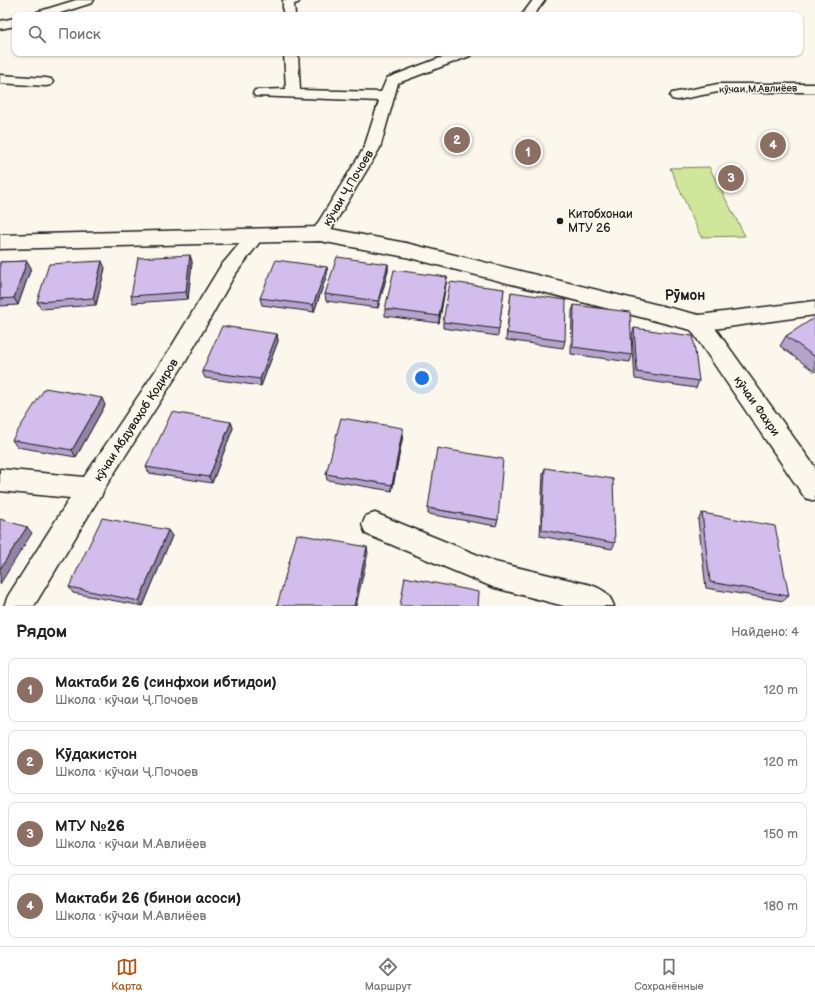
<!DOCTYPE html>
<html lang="ru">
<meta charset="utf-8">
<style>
:root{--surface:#fff;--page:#f6f6f6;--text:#222;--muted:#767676;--line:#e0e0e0;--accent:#b45309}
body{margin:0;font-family:"Balsamiq Sans",sans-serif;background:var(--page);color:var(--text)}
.you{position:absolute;left:422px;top:378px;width:14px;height:14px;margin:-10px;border:3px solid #fff;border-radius:50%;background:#1a73e8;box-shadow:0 0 0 6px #1a73e833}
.badge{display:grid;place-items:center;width:26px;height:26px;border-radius:50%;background:var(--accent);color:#fff;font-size:13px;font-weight:700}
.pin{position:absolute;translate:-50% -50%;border:2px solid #fff;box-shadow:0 1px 4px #0006}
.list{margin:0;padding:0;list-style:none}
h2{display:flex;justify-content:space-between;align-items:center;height:52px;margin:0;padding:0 16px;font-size:17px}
h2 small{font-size:13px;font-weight:400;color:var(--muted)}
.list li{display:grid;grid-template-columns:26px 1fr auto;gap:12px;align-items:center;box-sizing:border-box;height:64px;margin:0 8px 8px;padding:0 8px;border:1px solid var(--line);border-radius:8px}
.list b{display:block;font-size:15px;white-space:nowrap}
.list p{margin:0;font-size:13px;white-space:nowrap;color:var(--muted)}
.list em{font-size:13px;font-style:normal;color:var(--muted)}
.icon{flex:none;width:22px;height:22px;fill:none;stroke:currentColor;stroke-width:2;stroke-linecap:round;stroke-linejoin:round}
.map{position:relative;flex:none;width:815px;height:606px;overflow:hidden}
.search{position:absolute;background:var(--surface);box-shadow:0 1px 3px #0004;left:12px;right:12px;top:12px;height:44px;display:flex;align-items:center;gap:10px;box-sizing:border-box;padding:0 14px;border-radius:8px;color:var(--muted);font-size:15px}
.sheet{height:340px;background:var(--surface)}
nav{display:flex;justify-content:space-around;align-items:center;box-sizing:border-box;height:56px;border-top:1px solid var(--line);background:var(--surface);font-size:11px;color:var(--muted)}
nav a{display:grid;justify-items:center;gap:2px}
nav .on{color:var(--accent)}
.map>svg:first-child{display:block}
.green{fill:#d0e69b;stroke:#76815c}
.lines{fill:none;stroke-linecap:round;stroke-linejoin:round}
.street-casing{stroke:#1c1c1c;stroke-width:3}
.secondary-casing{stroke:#1c1c1c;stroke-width:3}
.street{fill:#fbf7ec;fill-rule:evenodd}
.secondary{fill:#fbf7ec;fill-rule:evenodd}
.wall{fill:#b5a3cc;stroke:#1c1c1c}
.shaded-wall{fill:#9384a6;stroke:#1c1c1c}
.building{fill:#d2bded;stroke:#1c1c1c}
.poi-dot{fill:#1c1c1c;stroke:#fbf7ec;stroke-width:1.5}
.labels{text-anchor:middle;stroke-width:3;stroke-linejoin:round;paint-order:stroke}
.far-street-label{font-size:10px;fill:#1c1c1c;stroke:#fbf7ec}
.street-label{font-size:12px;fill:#1c1c1c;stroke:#fbf7ec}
.poi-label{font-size:12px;fill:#1c1c1c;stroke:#fbf7ec;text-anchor:start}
.quarter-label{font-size:14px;font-weight:bold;fill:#1c1c1c;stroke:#fbf7ec}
</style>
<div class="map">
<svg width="815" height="606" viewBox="0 0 815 606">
<rect width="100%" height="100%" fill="#fbf7ec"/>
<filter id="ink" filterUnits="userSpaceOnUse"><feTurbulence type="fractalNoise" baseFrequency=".025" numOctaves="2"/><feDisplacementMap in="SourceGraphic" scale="8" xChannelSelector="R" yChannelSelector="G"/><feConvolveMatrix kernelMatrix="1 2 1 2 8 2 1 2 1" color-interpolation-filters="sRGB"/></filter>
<g filter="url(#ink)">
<polygon class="green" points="709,167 745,236 701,237 670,168"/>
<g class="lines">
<g class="street-casing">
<g id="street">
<polygon points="76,0 94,0 92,3 54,15 35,15 37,12"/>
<polygon points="283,0 300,0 298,3 294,4 295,15 283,15"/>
<polygon points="533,0 545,0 534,15 522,15"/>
<polygon points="15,18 15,26 0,29 0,21"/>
<polygon points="284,53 298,53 300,90 381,92 387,78 453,53 472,53 470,56 398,83 380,148 326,238 320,240 314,238 311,234 364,148 379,101 255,96 253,93 255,90 286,89"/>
<polygon points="0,75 46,78 51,79 53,82 51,85 46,86 0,83"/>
<polygon points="718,84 815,84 815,92 718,92 677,100 672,99 670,96 672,93"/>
<polygon points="256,229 262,231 265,235 234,276 186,361 104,489 101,497 99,498 34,606 4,606 8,596 70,498 0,491 0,469 84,477 170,349 220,267 250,231"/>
<polygon points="815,301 815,315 699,331 692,328 689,323 692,318 699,315"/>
<path d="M 375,513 L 495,562 L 591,585 C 604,590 609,593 614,606 L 564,606 L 495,588 L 366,534 L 362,525 L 366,516 Z"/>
</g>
</g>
<g class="secondary-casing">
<polygon id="secondary" points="320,227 406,243 707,317 815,467 815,501 805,498 691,330 406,257 320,241 0,249 0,235"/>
</g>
<use href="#street" class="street"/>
<use href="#secondary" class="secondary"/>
</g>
<g class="wall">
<polygon points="190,255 192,262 188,299 133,303 131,296"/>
<polygon points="27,261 31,268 18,305 0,306 0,262"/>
<polygon points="388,264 388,271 378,308 326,301 325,294"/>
<polygon points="327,267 327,274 314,312 262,305 260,298"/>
<polygon points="105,268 96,305 41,309 37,302"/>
<polygon points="447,277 446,284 439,323 385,316 385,309"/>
<polygon points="504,289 498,336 443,328 443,322"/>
<polygon points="511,292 565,341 563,348 506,340"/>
<polygon points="574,305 632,355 630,362 571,354 572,311"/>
<polygon points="815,319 815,372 780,346 786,336"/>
<polygon points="634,328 699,381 696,388 635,379 632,335"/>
<polygon points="277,334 278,341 261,386 205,378 202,371"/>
<polygon points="105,405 76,457 17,447 12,440"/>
<polygon points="231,422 233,428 212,483 149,473 146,467"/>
<polygon points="403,435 392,491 327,480 326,474"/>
<polygon points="545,468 615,543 612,549 540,536 543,474"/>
<polygon points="428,508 498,520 496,526 428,514"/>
<polygon points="702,513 789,596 783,601 706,588 698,520"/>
<polygon points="172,536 143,606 73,593 69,587"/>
</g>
<g class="shaded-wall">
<polygon points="190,255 192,262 188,299 186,292"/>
<polygon points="27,261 31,268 18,305 14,298"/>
<polygon points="102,261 105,268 96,305 93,298"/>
<polygon points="388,264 388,271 378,308 378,301"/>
<polygon points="327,267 327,274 314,312 313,305"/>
<polygon points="447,277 446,284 439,323 439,316"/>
<polygon points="277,334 278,341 261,386 260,379"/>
<polygon points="102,398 105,405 76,457 72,450"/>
<polygon points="231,422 233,428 212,483 209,477"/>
<polygon points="403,428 403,435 392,491 392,485"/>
<polygon points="27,527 32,533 0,584 0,569"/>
<polygon points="168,530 172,536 143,606 139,601"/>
<polygon points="367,547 368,553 356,606 354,606"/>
</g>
<g class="building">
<polygon points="190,255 186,292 131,296 138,258"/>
<polygon points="337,257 388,264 378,301 325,294"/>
<polygon points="276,260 327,267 313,305 260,298"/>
<polygon points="27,261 14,298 0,299 0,262"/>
<polygon points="102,261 93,298 37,302 49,264"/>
<polygon points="394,270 447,277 439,316 385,309"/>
<polygon points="450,282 504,289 499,329 443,322"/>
<polygon points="511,292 566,300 565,341 507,333"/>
<polygon points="574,305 630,312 632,355 573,347"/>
<polygon points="814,318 815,319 815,357 786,336"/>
<polygon points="222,326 277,334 260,379 202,371"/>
<polygon points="634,328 693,336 699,381 637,372"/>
<polygon points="45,388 102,398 72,450 12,440"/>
<polygon points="172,412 231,422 209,477 146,467"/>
<polygon points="341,418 403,428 392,485 326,474"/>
<polygon points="437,448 503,459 498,520 428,508"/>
<polygon points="545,468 613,479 615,543 542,530"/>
<polygon points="702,513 775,526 789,596 710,582"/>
<polygon points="102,518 168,530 139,601 69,587"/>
<polygon points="0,519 27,527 0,569"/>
<polygon points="297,534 367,547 354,606 277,606"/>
<polygon points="405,577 479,592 478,606 400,606"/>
</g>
</g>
<circle class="poi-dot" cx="560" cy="221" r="4"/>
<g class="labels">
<g class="far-street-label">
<text transform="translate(758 88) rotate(-1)" y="4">кӯчаи М.Авлиёев</text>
</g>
<g class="street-label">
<text transform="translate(348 188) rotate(-59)" y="4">кӯчаи Ҷ.Почоев</text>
<text transform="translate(757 406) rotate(55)" y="4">кӯчаи Фахри</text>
<text transform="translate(136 420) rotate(-57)" y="4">кӯчаи Абдуваҳоб Қодиров</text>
</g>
<g class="poi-label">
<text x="568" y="218">Китобхонаи<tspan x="568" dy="14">МТУ 26</tspan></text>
</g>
<g class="quarter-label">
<text x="685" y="300">Рӯмон</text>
</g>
</g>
</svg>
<div class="you"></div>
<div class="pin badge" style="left:528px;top:152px;background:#8d6e63">1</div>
<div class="pin badge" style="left:457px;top:140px;background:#8d6e63">2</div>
<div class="pin badge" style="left:731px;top:178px;background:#8d6e63">3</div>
<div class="pin badge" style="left:773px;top:145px;background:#8d6e63">4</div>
<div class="search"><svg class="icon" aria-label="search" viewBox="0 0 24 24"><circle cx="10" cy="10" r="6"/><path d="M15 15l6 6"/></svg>Поиск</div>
</div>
<section class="sheet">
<h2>Рядом<small>Найдено: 4</small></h2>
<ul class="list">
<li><span class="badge" style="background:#8d6e63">1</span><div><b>Мактаби 26 (синфхои ибтидои)</b><p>Школа · кӯчаи Ҷ.Почоев</p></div><em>120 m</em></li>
<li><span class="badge" style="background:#8d6e63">2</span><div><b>Кӯдакистон</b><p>Школа · кӯчаи Ҷ.Почоев</p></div><em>120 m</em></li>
<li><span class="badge" style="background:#8d6e63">3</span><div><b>МТУ №26</b><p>Школа · кӯчаи М.Авлиёев</p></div><em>150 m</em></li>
<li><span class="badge" style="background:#8d6e63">4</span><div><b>Мактаби 26 (бинои асоси)</b><p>Школа · кӯчаи М.Авлиёев</p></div><em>180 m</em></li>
</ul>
</section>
<nav>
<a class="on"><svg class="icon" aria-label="map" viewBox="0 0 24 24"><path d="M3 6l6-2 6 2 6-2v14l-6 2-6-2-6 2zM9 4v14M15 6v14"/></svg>Карта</a>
<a><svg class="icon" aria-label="directions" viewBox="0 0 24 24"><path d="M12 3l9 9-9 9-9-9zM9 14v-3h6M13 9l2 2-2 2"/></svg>Маршрут</a>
<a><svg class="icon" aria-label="saved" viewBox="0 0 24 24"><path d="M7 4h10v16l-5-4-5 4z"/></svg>Сохранённые</a>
</nav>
